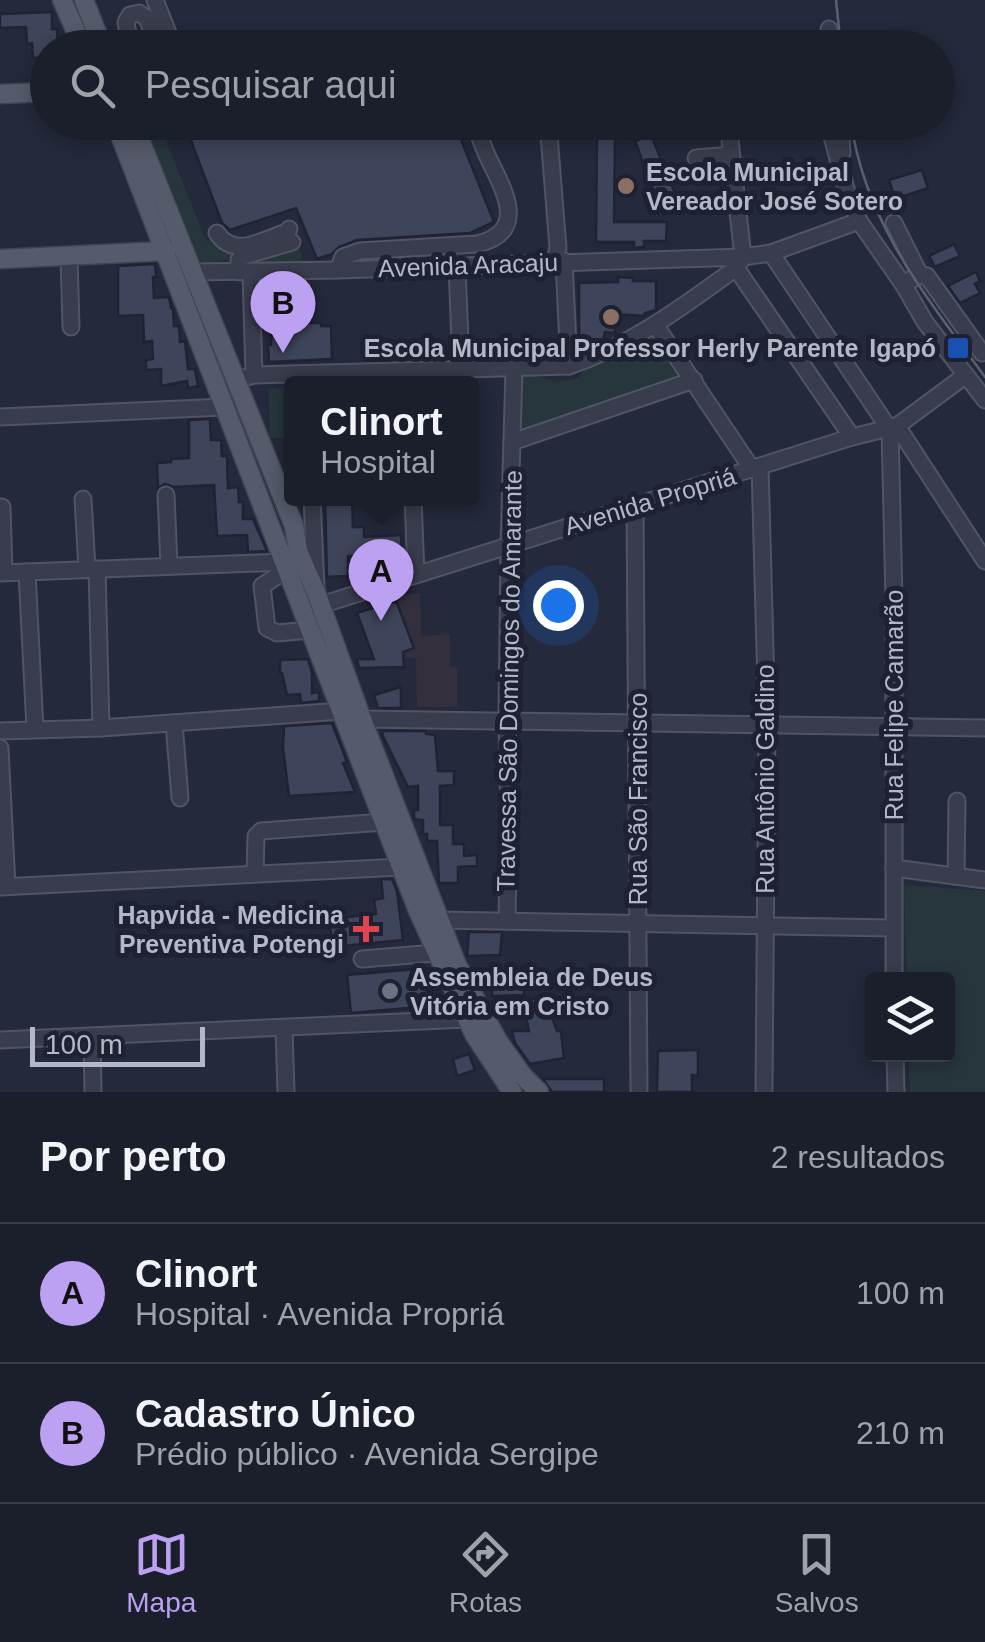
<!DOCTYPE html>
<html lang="pt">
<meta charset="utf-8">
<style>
:root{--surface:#1b1f2c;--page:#282c38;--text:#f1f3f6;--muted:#a0a2a9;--line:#393d48;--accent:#bca0f2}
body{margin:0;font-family:Helvetica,sans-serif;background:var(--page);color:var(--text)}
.controls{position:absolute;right:30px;bottom:30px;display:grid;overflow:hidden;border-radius:10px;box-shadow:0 5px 15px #0003}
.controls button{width:90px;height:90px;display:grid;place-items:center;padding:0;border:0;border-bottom:2px solid var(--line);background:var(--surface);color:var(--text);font:50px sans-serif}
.scale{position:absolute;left:30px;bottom:25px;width:175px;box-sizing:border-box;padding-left:10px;border:5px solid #b3b7c7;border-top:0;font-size:28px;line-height:35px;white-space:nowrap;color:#b3b7c7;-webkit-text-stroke:8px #1d2131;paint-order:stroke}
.you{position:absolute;left:558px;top:605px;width:35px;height:35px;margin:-25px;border:8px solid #fff;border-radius:50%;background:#1a73e8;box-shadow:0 0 0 15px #1a73e833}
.badge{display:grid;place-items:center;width:65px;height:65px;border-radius:50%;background:var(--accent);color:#111;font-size:32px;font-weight:700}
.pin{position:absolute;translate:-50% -82px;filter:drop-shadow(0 2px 5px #0008)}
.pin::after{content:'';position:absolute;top:52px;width:35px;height:30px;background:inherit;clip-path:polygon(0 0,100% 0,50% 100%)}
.popup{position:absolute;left:284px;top:376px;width:195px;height:130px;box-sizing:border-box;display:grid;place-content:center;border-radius:10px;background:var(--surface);filter:drop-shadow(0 2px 8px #0005);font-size:32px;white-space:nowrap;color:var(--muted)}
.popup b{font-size:38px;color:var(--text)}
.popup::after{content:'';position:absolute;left:50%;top:100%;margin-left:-20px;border:20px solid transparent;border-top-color:var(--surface)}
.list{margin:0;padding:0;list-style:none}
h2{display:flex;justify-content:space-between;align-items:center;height:130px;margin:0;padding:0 40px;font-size:42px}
h2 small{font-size:32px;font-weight:400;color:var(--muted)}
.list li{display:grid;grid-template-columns:65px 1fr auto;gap:30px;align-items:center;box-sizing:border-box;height:140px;padding:0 40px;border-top:2px solid var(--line)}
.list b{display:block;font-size:38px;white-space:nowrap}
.list p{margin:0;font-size:32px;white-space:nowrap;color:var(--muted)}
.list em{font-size:32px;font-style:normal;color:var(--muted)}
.icon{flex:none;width:55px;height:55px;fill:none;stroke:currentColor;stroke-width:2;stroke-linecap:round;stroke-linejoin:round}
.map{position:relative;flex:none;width:985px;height:1092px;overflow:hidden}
.search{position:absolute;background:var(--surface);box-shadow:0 5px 15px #0003;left:30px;right:30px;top:30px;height:110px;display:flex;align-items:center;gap:25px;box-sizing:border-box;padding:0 35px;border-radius:55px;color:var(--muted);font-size:38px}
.sheet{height:410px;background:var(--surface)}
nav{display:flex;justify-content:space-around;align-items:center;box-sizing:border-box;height:140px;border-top:2px solid var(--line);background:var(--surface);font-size:28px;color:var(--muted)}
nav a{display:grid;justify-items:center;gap:5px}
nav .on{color:var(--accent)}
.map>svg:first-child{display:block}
.medical{fill:#342f3d}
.green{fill:#26363c}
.building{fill:#3e4459;stroke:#1f2333;stroke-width:2.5}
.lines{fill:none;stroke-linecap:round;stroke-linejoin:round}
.minor-casing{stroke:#505464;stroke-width:19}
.major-casing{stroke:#414555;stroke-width:21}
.minor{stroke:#383c4c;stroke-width:15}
.major{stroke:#565b6c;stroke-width:18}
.tram{stroke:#5a5f73;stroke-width:2.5}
.education-dot{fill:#8d6e63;stroke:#1d2131;stroke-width:4}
.transit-dot{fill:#1a4fb4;stroke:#1d2131;stroke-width:4}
.health-dot{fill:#e0444e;stroke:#1d2131;stroke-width:4}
.worship-dot{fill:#6b7280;stroke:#1d2131;stroke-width:4}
.labels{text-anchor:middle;stroke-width:10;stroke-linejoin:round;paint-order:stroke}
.poi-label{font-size:25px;font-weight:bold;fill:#b3b7c7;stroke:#1d2131;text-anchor:start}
.street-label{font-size:25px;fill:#b3b7c7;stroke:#1d2131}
</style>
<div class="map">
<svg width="985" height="1092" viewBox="0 0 985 1092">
<rect width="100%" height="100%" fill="#24293b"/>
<polygon class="medical" points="420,593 421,636 450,634 450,666 457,668 457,707 417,707 416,658 374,657 357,613 377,605 397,603 403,595"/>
<g class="green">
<polygon points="148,123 164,123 163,132 206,241 213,238 237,252 295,235 296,239 227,260 201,263 148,131"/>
<polygon points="299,248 303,263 249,262 249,259"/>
<polygon points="650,334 684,377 520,436 519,377 538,376 556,382 580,378 585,365"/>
<polygon points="291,387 291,438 270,438 268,389"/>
<polygon points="904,885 985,891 985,1092 910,1092 909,1055 948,1054 948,979 907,979"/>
</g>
<g class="building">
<polygon points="52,12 52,29 57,29 58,48 48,48 48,57 33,58 32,43 27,44 26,27 0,28 0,14"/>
<polygon points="184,122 454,122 494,222 470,233 357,240 339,247 332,254 317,259 296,208 230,230 222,223"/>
<polygon points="587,122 636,122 636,136 615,137 614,222 667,222 666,241 644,241 644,247 634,248 634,242 596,242 597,138 588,138"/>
<polygon points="651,135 681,208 663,215 635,141"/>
<polygon points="922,170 928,188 895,199 889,180"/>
<polygon points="954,244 960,256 935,267 929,256"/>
<polygon points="155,264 156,277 153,277 154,298 169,297 171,308 173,309 174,326 179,326 180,342 185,341 188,369 195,369 198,386 188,388 187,381 161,386 161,369 146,370 146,360 153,359 152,341 144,342 143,315 118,316 118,266"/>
<polygon points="976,272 980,281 975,284 980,293 960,303 948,286"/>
<polygon points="618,277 633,278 633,281 656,281 656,310 645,313 644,316 614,314 615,333 605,332 603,340 598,342 585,339 584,344 579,343 579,283 618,282"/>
<polygon points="296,286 297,323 321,323 321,326 331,326 332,359 269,362 268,345 271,345 272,326 268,326 267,298"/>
<polygon points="210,419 211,440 221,440 222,456 227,456 228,488 238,487 239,502 243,502 243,519 253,519 267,551 248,552 247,535 217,536 214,485 173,487 165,484 158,488 157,463 171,462 171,459 189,458 189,420"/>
<polygon points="334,498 352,498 353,527 364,527 364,537 401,535 402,556 367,568 366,556 348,556 348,576 327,577 325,500"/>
<polygon points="392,602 397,603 414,648 403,652 404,667 359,668 357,659 374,659 357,613"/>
<polygon points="308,659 312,673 312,693 319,692 319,701 301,703 300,694 287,695 282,673 280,673 280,660"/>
<polygon points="401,687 401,708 378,708 374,695"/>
<polygon points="332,723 347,762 343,763 355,792 289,796 283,748 284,726"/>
<polygon points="384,731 426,731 426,734 435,735 438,771 454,771 454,785 440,786 440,825 453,825 453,844 464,844 464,856 477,855 477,866 458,867 458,883 439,883 437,841 427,841 427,834 423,834 423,820 414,819 414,810 418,810 418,786 408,787 382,734"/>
<polygon points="381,879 392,879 397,891 403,940 333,947 329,919 376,914 374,900 383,898"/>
<polygon points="469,932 502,932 500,955 467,956"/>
<polygon points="524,965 524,995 492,996 492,985 482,986 480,981 478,975"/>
<polygon points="428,968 432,1006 351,1013 347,975"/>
<polygon points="519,999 545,999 545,1012 550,1012 557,1031 561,1031 564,1058 530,1064 515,1043 512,1031 529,1031 524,1008 519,1008"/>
<polygon points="698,1050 698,1076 692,1075 692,1092 657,1092 658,1051"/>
<polygon points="469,1054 475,1070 457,1076 453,1059"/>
<polygon points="543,1079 604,1079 604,1092 552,1092"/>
</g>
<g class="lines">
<g class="minor-casing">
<g id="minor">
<polyline points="155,0 174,48"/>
<polyline points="829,29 832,48"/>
<polyline points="655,47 709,43 716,48"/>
<polyline points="130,48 126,22 130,15 139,13 147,18 158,48"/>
<polyline points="548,122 558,248 554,262"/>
<polyline points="728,122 743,257"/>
<polyline points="828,122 847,192 859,221 903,284 925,322 985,400"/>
<polyline points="840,122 842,153"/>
<polyline points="696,158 731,155"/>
<polyline points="894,223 920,275"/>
<path d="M 217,233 C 234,259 263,240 287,232 L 289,229"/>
<polyline points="771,253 890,430 894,599 894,979"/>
<polyline points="69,256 71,327"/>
<polyline points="564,261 569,366"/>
<polyline points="457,265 461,369"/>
<polyline points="736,268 852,437"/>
<path d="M 338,270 L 343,257 L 360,251 L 477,244 C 532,231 501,186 486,153 C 482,143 478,133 474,122"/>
<polyline points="192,272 338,270 743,257 771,253 859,221"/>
<polyline points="239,272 239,260 241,257 292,242"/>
<polyline points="251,273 254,375"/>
<polyline points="903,284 920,275 927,276 982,353"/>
<polyline points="656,326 752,469"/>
<path d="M 234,381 L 254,375 L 569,366 C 632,345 682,307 736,268 L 743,257"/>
<polyline points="0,417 225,407"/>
<polyline points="897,426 985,561"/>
<polyline points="512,442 694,380"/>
<polyline points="760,466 767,724 764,1092"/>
<polyline points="166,495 169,565"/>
<polyline points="312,498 316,588"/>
<polyline points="413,498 416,574"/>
<polyline points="83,499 87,569"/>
<polyline points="635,505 639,1092"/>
<polyline points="2,507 4,572"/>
<polyline points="97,569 101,728"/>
<polyline points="27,572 35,729"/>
<polyline points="0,573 284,562"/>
<polyline points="289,573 277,576 262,586 267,628 277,633 310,630"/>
<polyline points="321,605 852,437 897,426 966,375"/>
<polyline points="362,719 985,728"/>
<polyline points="174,723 180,798"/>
<polyline points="0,731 101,728 342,711"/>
<polyline points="0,748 7,886"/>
<polyline points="894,868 985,880"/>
<polyline points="255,873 256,836 261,831 384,822"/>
<polyline points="956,876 957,801"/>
<polyline points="0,887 402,867"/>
<polyline points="439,920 893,928"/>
<polyline points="507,920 509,816 507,720 509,545 514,368"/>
<polyline points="362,959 436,953"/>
<polyline points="284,1028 286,1092"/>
<polyline points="92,1036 93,1092"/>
<polyline points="0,1040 467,1019"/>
<polyline points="895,1054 896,1092"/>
</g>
</g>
<g class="major-casing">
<g id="major">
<polyline points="62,0 83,48"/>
<polyline points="84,0 103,48"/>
<polyline points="0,94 48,92"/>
<polyline points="115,122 418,911 474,1034 512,1092"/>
<polyline points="133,122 294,526 298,551 316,592 362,719 457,965 498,1041 523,1076 539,1092"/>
<polyline points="0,259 166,251"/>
</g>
</g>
<use href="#minor" class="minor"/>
<use href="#major" class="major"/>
<g class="tram">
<polyline points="836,0 841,48"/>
<path d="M 851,122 C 865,223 927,298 985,377"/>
</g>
</g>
<g class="education-dot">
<circle cx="626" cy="186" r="10"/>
<circle cx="611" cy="317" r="10"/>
</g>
<rect class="transit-dot" x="946" y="336" width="24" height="24" rx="5"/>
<path class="health-dot" d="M361 914h10v10h10v10h-10v10h-10v-10h-10v-10h10z"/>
<circle class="worship-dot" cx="390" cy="991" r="10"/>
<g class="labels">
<g class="poi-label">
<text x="646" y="181">Escola Municipal<tspan x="646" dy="29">Vereador José Sotero</tspan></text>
<text x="611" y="357" text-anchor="middle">Escola Municipal Professor Herly Parente</text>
<text x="936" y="357" text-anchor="end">Igapó</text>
<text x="344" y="924" text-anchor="end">Hapvida - Medicina<tspan x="344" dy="29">Preventiva Potengi</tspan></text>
<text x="410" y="986">Assembleia de Deus<tspan x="410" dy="29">Vitória em Cristo</tspan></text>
</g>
<g class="street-label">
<text transform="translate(468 265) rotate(-2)" y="9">Avenida Aracaju</text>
<text transform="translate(650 501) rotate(-17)" y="9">Avenida Propriá</text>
<text transform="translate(509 681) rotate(-89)" y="9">Travessa São Domingos do Amarante</text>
<text transform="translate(894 705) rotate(-90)" y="9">Rua Felipe Camarão</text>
<text transform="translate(765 779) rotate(-90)" y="9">Rua Antônio Galdino</text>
<text transform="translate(638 799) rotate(-90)" y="9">Rua São Francisco</text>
</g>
</g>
</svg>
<div class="controls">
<button><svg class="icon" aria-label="layers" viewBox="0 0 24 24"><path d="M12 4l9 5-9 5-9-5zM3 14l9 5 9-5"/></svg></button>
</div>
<div class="scale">100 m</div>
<div class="you"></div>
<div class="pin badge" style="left:381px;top:621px">A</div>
<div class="popup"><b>Clinort</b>Hospital</div>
<div class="pin badge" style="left:283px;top:353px">B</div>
<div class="search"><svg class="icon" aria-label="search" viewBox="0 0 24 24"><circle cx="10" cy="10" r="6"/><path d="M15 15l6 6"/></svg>Pesquisar aqui</div>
</div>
<section class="sheet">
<h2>Por perto<small>2 resultados</small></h2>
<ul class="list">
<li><span class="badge">A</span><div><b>Clinort</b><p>Hospital · Avenida Propriá</p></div><em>100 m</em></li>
<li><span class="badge">B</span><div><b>Cadastro Único</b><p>Prédio público · Avenida Sergipe</p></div><em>210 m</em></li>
</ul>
</section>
<nav>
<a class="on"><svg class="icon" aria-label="map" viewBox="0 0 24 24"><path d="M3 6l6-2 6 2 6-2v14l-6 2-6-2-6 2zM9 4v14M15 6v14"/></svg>Mapa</a>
<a><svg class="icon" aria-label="directions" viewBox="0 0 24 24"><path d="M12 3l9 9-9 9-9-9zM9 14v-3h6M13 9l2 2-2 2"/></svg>Rotas</a>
<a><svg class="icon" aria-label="saved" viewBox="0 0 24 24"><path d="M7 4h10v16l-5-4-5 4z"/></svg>Salvos</a>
</nav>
